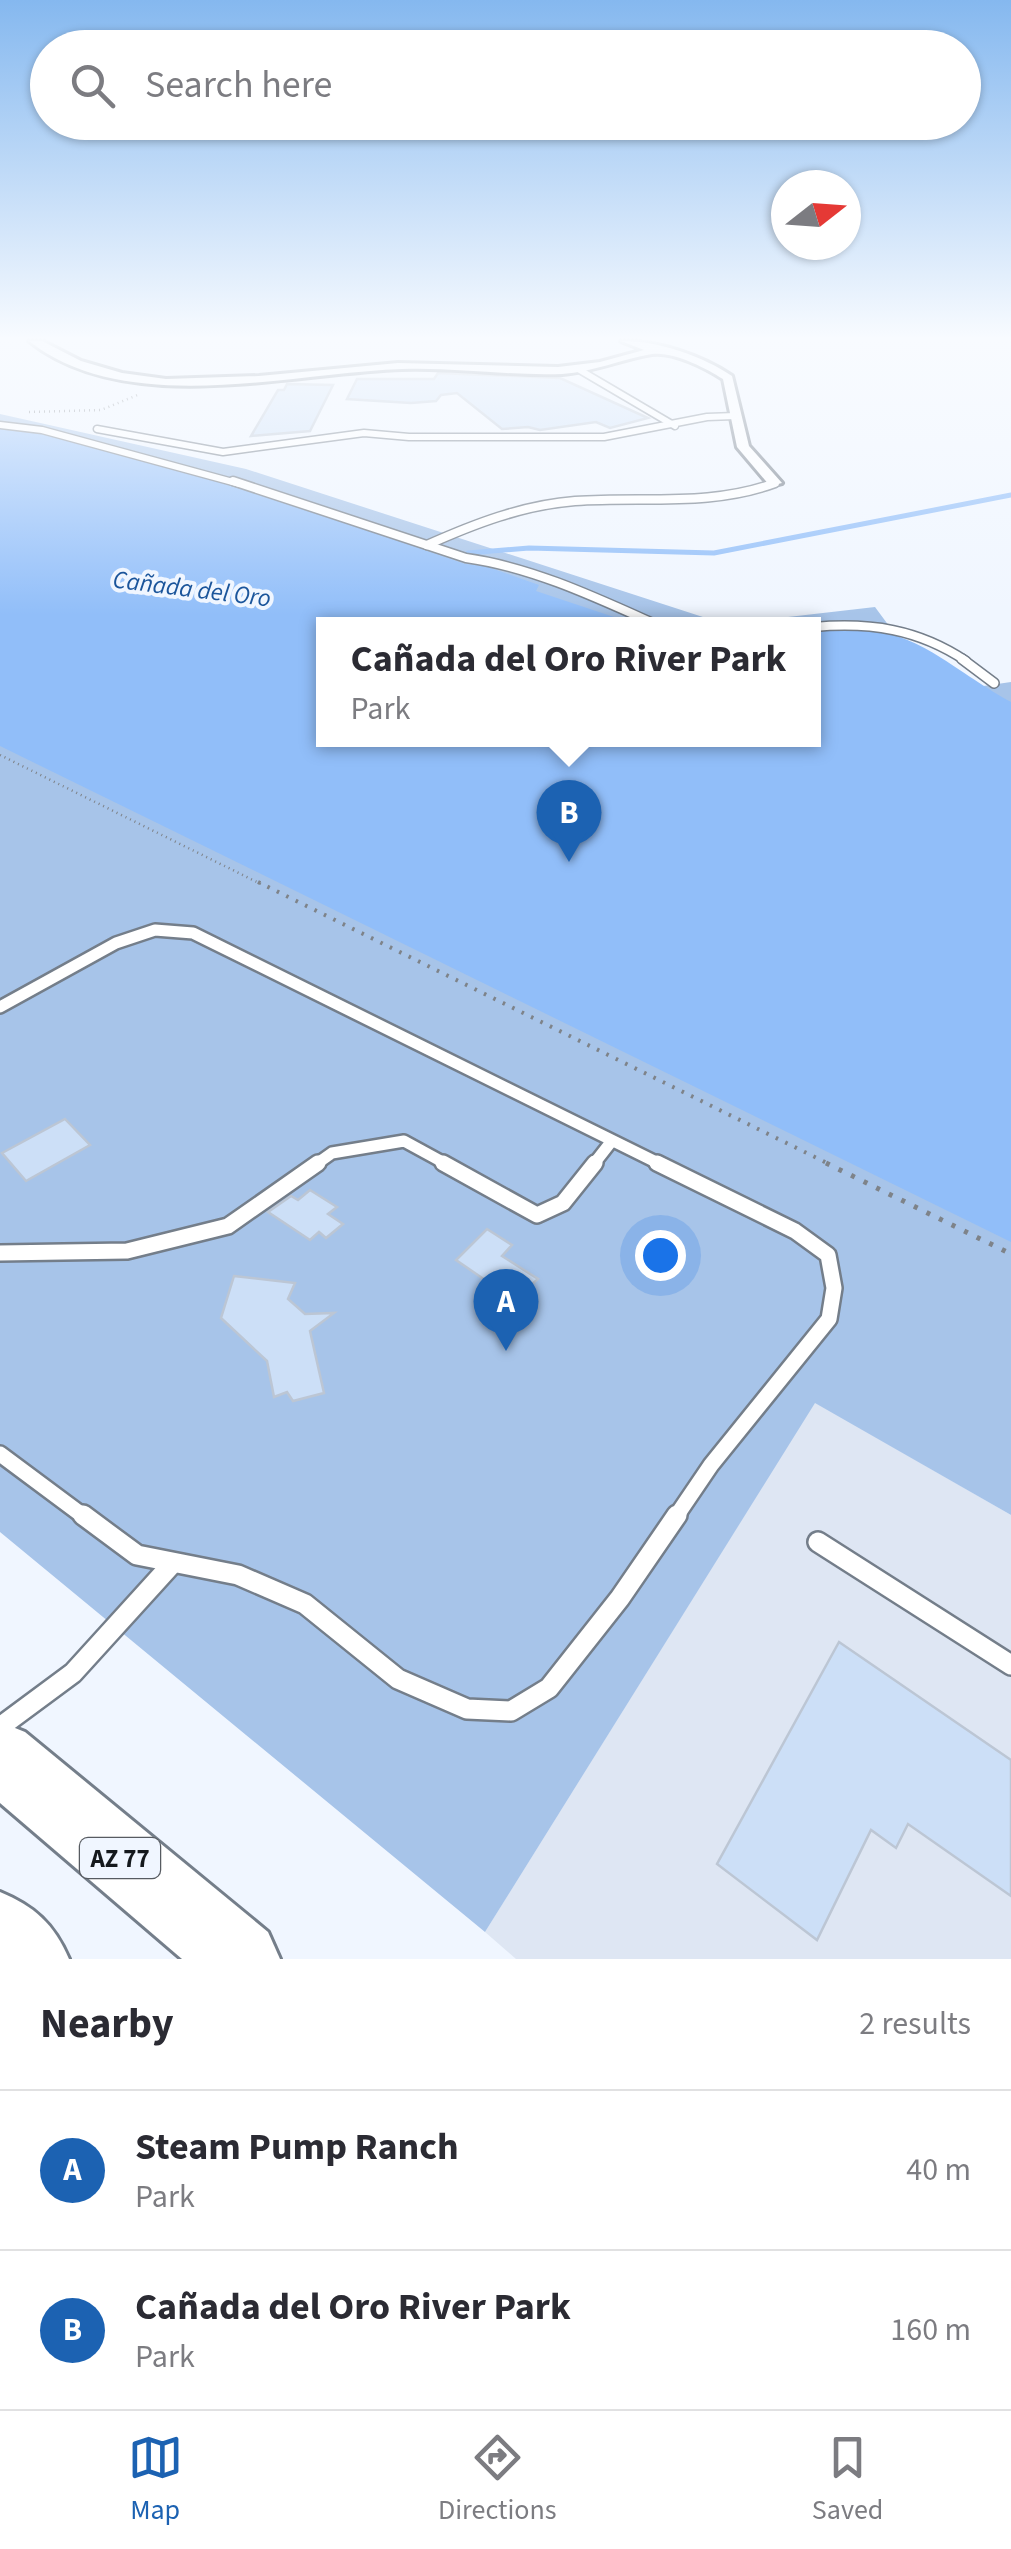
<!DOCTYPE html>
<meta charset="utf-8">
<style>
:root{--surface:#fff;--page:#f7f7f7;--text:#2b2b33;--muted:#7c7c81;--line:#e1e1e2;--accent:#1c62b2}
body{margin:0;font-family:"Source Sans 3",sans-serif;background:var(--page);color:var(--text)}
.compass{position:absolute;left:771px;top:170px;width:90px;height:90px;border-radius:50%;background:var(--surface);box-shadow:0 2px 8px #0004;rotate:73deg}
.you{position:absolute;left:660px;top:1255px;width:35px;height:35px;margin:-25px;border:8px solid #fff;border-radius:50%;background:#1a73e8;box-shadow:0 0 0 15px #1a73e833}
.badge{display:grid;place-items:center;width:65px;height:65px;border-radius:50%;background:var(--accent);color:#fff;font-size:32px;font-weight:700}
.pin{position:absolute;translate:-50% -82px;filter:drop-shadow(0 2px 5px #0008)}
.pin::after{content:'';position:absolute;top:52px;width:35px;height:30px;background:inherit;clip-path:polygon(0 0,100% 0,50% 100%)}
.popup{position:absolute;left:316px;top:617px;width:505px;height:130px;box-sizing:border-box;display:grid;place-content:center;border-radius:0px;background:var(--surface);filter:drop-shadow(0 2px 8px #0005);font-size:32px;white-space:nowrap;color:var(--muted)}
.popup b{font-size:38px;color:var(--text)}
.popup::after{content:'';position:absolute;left:50%;top:100%;margin-left:-20px;border:20px solid transparent;border-top-color:var(--surface)}
.list{margin:0;padding:0;list-style:none}
h2{display:flex;justify-content:space-between;align-items:center;height:130px;margin:0;padding:0 40px;font-size:42px}
h2 small{font-size:32px;font-weight:400;color:var(--muted)}
.list li{display:grid;grid-template-columns:65px 1fr auto;gap:30px;align-items:center;box-sizing:border-box;height:160px;padding:0 40px;border-top:2px solid var(--line)}
.list b{display:block;font-size:38px;white-space:nowrap}
.list p{margin:0;font-size:32px;white-space:nowrap;color:var(--muted)}
.list em{font-size:32px;font-style:normal;color:var(--muted)}
.icon{flex:none;width:55px;height:55px;fill:none;stroke:currentColor;stroke-width:2;stroke-linecap:round;stroke-linejoin:round}
.map{position:relative;flex:none;width:1011px;height:1959px;overflow:hidden}
.search{position:absolute;background:var(--surface);box-shadow:0 2px 8px #0004;left:30px;right:30px;top:30px;height:110px;display:flex;align-items:center;gap:25px;box-sizing:border-box;padding:0 35px;border-radius:55px;color:var(--muted);font-size:38px}
.sheet{height:450px;background:var(--surface)}
nav{display:flex;justify-content:space-around;align-items:center;box-sizing:border-box;height:140px;border-top:2px solid var(--line);background:var(--surface);font-size:28px;color:var(--muted)}
nav a{display:grid;justify-items:center;gap:5px}
nav .on{color:var(--accent)}
.map>svg:first-child{display:block}
.built{fill:#dee6f3}
.green{fill:#a7c4e9}
.water{fill:#91bef9}
.lines{fill:none;stroke-linecap:round;stroke-linejoin:round}
.stream{stroke:#91bef9;stroke-width:5}
.building{fill:#ccdff7;stroke:#bcc6d4;stroke-width:2.5}
.lane-far5-casing{stroke:#747e8a;stroke-width:9}
.lane-far4-casing{stroke:#747e8a;stroke-width:11}
.lane-far3-casing{stroke:#747e8a;stroke-width:12}
.lane-far2-casing{stroke:#747e8a;stroke-width:16}
.lane-far1-casing{stroke:#747e8a;stroke-width:20}
.lane-casing{stroke:#747e8a;stroke-width:24}
.street-casing{stroke:#747e8a;stroke-width:6}
.highway-casing{stroke:#747e8a;stroke-width:6}
.path-far2{stroke:#7e8389;stroke-width:2.5;stroke-dasharray:1 4;stroke-linecap:butt}
.path-far1{stroke:#7e8389;stroke-width:4;stroke-dasharray:2.5 8;stroke-linecap:butt}
.path{stroke:#7e8389;stroke-width:5;stroke-dasharray:4 10;stroke-linecap:butt}
.lane-far5{stroke:#fff;stroke-width:6}
.lane-far4{stroke:#fff;stroke-width:8}
.lane-far3{stroke:#fff;stroke-width:9}
.lane-far2{stroke:#fff;stroke-width:11}
.lane-far1{stroke:#fff;stroke-width:15}
.lane{stroke:#fff;stroke-width:19}
.street{fill:#fff;fill-rule:evenodd}
.highway{fill:#fff;fill-rule:evenodd}
.labels{text-anchor:middle;stroke-width:8;stroke-linejoin:round;paint-order:stroke}
.far-water-label{font-size:25px;font-style:italic;fill:#1b559b;stroke:#f0f6ff}
.shield{fill:#f0f6ff;stroke:#575b61;stroke-width:2.5}
.shield-label{font-size:25px;font-weight:bold;fill:#15191d}
</style>
<div class="map">
<svg width="1011" height="1959" viewBox="0 0 1011 1959">
<rect width="100%" height="100%" fill="#f0f6ff"/>
<polygon class="built" points="815,1402 1011,1515 1011,1959 516,1959 485,1932"/>
<polygon class="green" points="0,414 246,469 706,618 754,621 875,607 892,630 814,638 814,624 324,624 324,740 814,740 845,706 1011,682 1011,1515 815,1403 485,1932 0,1532"/>
<path class="water" d="M 0,427 L 52,435 L 239,486 L 465,564 L 485,566 L 539,585 L 536,591 L 635,624 L 324,624 L 324,740 L 814,740 L 814,633 C 909,616 938,662 1011,702 L 1011,1242 L 0,746 Z"/>
<g class="lines">
<polyline class="stream" points="468,553 529,548 714,553 1011,495"/>
</g>
<g class="building">
<polygon points="438,373 560,378 648,418 610,428 596,422 540,430 528,427 502,429 457,393 441,395 436,401 411,403 347,399 357,379 434,379"/>
<polygon points="287,384 333,385 310,431 251,436 278,390 284,390"/>
<polygon points="65,1119 90,1145 26,1181 2,1153"/>
<polygon points="310,1190 337,1207 328,1214 343,1224 326,1238 319,1232 310,1240 268,1212 291,1196 298,1200"/>
<polygon points="487,1229 512,1245 502,1256 538,1279 514,1300 456,1260"/>
<polygon points="234,1276 295,1283 288,1299 305,1314 334,1313 310,1331 324,1393 293,1401 287,1392 274,1397 267,1361 221,1318"/>
<polygon points="839,1642 1011,1760 1011,1896 908,1824 896,1848 871,1830 817,1940 717,1864"/>
</g>
<g class="lines">
<g class="lane-far5-casing">
<g id="lane-far5">
<polyline points="578,369 675,426"/>
<polyline points="0,425 42,430 240,484"/>
<polyline points="97,429 223,452 364,433 409,437 604,437 707,417 735,416"/>
</g>
</g>
<g class="lane-far4-casing">
<g id="lane-far4">
<path d="M 233,481 L 466,558 C 531,567 595,597 655,624"/>
<path d="M 427,545 C 474,524 523,505 575,501 C 643,496 710,507 775,483"/>
<path d="M 814,627 C 870,622 918,629 966,661"/>
</g>
</g>
<g class="lane-far3-casing">
<polyline id="lane-far3" points="962,659 994,683"/>
</g>
<g class="lane-far2-casing">
<g id="lane-far2">
<polyline points="0,1007 116,943 155,930 193,933 662,1165"/>
<polyline points="315,1165 332,1153 404,1141 448,1165"/>
<polyline points="593,1165 611,1142"/>
</g>
</g>
<g class="lane-far1-casing">
<g id="lane-far1">
<polyline points="443,1163 537,1215 563,1203 595,1163"/>
<polyline points="657,1163 795,1231 828,1255 834,1288 829,1319 711,1465 675,1518"/>
<polyline points="0,1253 127,1251 228,1226 318,1163"/>
<polyline points="0,1454 86,1518"/>
</g>
</g>
<g class="lane-casing">
<g id="lane">
<polyline points="83,1515 137,1555 238,1575 305,1604 398,1679 467,1709 511,1711 549,1688 620,1598 677,1515"/>
<polyline points="818,1542 1011,1665"/>
<polyline points="0,1727 73,1673 172,1564"/>
</g>
</g>
<g class="street-casing">
<path id="street" d="M 29,341 L 42,341 L 81,361 L 122,373 L 166,379 L 259,376 L 398,363 L 558,367 L 600,362 L 644,350 L 621,341 C 656,340 703,356 732,376 L 749,446 L 782,483 L 770,486 L 737,447 L 723,379 C 706,368 673,351 652,354 C 621,359 594,372 562,374 C 509,376 455,367 402,369 C 289,373 126,418 29,341 Z"/>
</g>
<g class="highway-casing">
<g id="highway">
<polygon points="0,1722 25,1732 268,1932 280,1959 182,1959 0,1803"/>
<path d="M 0,1892 C 34,1906 54,1924 69,1959 L 0,1959 Z"/>
</g>
</g>
<g class="path-far2">
<polyline points="29,412 101,410 140,394"/>
<polyline points="0,755 263,885"/>
</g>
<polyline class="path-far1" points="258,882 831,1165"/>
<polyline class="path" points="826,1163 1011,1254"/>
<use href="#lane-far5" class="lane-far5"/>
<use href="#lane-far4" class="lane-far4"/>
<use href="#lane-far3" class="lane-far3"/>
<use href="#lane-far2" class="lane-far2"/>
<use href="#lane-far1" class="lane-far1"/>
<use href="#lane" class="lane"/>
<use href="#street" class="street"/>
<use href="#highway" class="highway"/>
</g>
<linearGradient id="sky" x2="0" y2="1"><stop stop-color="#85b8ef"/><stop offset="0.55" stop-color="#f8fbff"/><stop offset="1" stop-color="#f8fbff" stop-opacity="0"/></linearGradient>
<rect width="1011" height="615" fill="url(#sky)"/>
<g class="labels">
<g class="far-water-label">
<text transform="translate(192 588) rotate(7)" y="9">Cañada del Oro</text>
</g>
<rect class="shield" x="80" y="1838" width="80" height="40" rx="8"/>
<g class="shield-label">
<text x="120" y="1867">AZ 77</text>
</g>
</g>
</svg>
<svg class="compass" viewBox="-18 -18 36 36"><path d="M0-13l5 13h-10z" fill="#e53935"/><path d="M0 13l5-13h-10z" fill="#7c7c81"/></svg>
<div class="you"></div>
<div class="pin badge" style="left:506px;top:1351px">A</div>
<div class="pin badge" style="left:569px;top:862px">B</div>
<div class="popup"><b>Cañada del Oro River Park</b>Park</div>
<div class="search"><svg class="icon" aria-label="search" viewBox="0 0 24 24"><circle cx="10" cy="10" r="6"/><path d="M15 15l6 6"/></svg>Search here</div>
</div>
<section class="sheet">
<h2>Nearby<small>2 results</small></h2>
<ul class="list">
<li><span class="badge">A</span><div><b>Steam Pump Ranch</b><p>Park</p></div><em>40 m</em></li>
<li><span class="badge">B</span><div><b>Cañada del Oro River Park</b><p>Park</p></div><em>160 m</em></li>
</ul>
</section>
<nav>
<a class="on"><svg class="icon" aria-label="map" viewBox="0 0 24 24"><path d="M3 6l6-2 6 2 6-2v14l-6 2-6-2-6 2zM9 4v14M15 6v14"/></svg>Map</a>
<a><svg class="icon" aria-label="directions" viewBox="0 0 24 24"><path d="M12 3l9 9-9 9-9-9zM9 14v-3h6M13 9l2 2-2 2"/></svg>Directions</a>
<a><svg class="icon" aria-label="saved" viewBox="0 0 24 24"><path d="M7 4h10v16l-5-4-5 4z"/></svg>Saved</a>
</nav>
